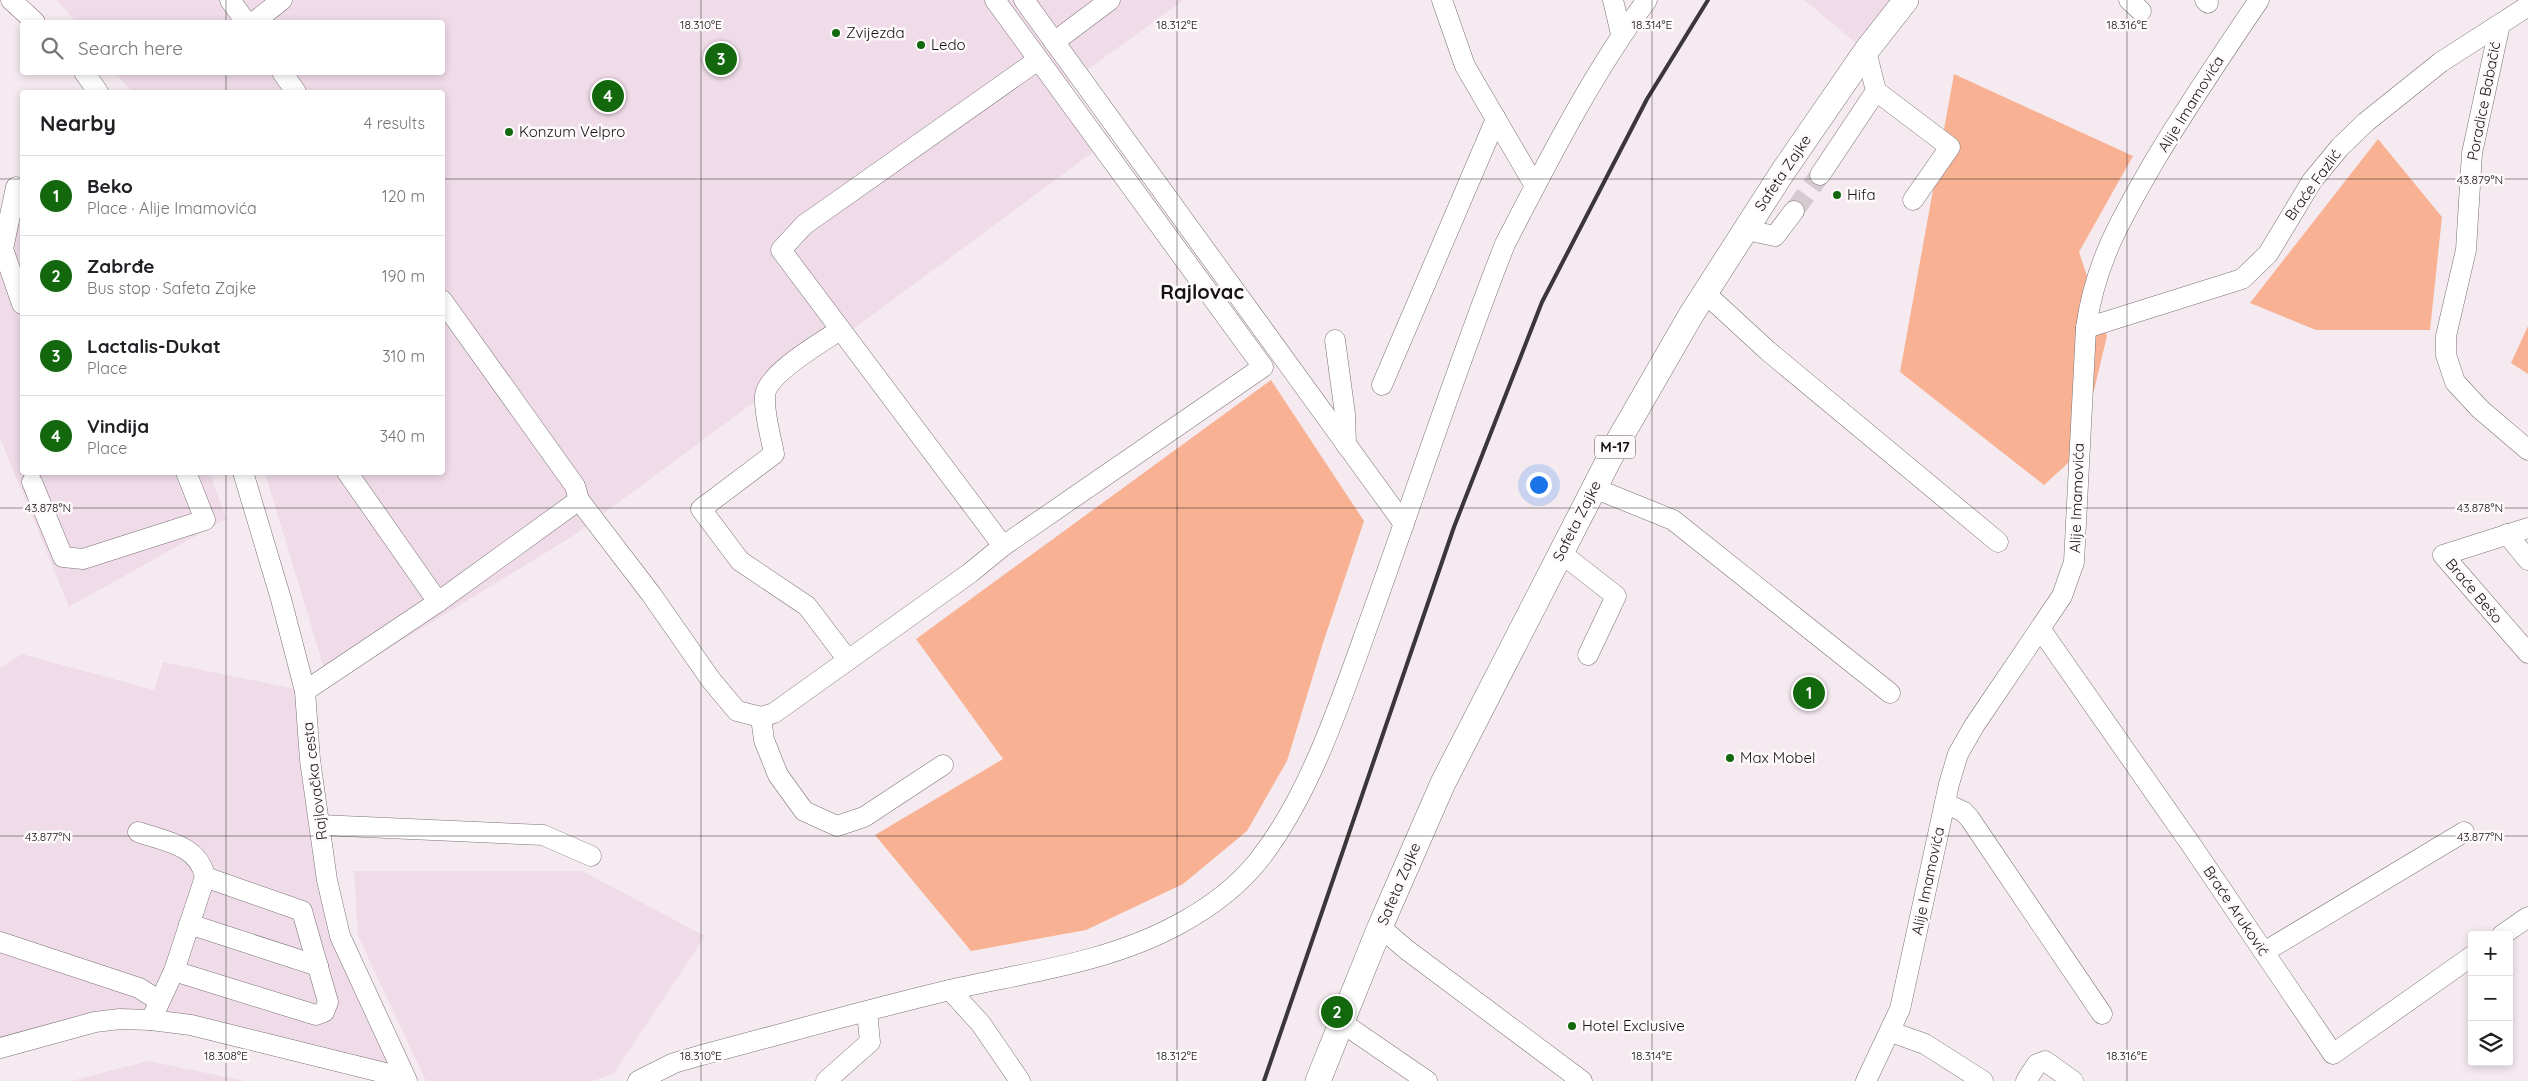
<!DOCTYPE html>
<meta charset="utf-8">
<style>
:root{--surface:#fff;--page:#f6f6f6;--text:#202124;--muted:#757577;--line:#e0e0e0;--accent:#13680d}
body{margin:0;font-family:Quicksand,sans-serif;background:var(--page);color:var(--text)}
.controls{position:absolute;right:15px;bottom:15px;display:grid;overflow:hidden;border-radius:5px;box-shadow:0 2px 8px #0003}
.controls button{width:45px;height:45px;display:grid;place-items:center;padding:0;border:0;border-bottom:1px solid var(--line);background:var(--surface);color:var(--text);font:25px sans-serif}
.you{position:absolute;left:1538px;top:484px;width:18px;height:18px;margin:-12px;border:4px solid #fff;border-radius:50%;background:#1a73e8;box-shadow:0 0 0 8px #1a73e833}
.badge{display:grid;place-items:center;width:32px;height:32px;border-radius:50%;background:var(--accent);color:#fff;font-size:16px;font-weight:700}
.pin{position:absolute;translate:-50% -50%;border:2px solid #fff;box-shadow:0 1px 5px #0006}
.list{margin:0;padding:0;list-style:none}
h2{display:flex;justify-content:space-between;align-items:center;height:65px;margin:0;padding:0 20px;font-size:21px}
h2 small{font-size:16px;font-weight:400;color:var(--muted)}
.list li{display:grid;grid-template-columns:32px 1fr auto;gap:15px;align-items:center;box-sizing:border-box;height:80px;padding:0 20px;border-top:1px solid var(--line)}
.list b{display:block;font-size:19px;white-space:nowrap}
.list p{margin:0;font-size:16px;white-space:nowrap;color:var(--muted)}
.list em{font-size:16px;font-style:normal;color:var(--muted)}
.icon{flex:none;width:28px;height:28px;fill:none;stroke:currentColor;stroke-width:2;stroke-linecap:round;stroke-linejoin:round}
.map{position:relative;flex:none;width:2528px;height:1081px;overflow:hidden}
.search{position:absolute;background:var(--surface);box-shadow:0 2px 8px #0003;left:20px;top:20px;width:425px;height:55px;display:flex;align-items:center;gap:12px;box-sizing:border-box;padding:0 18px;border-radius:5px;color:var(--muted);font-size:19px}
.panel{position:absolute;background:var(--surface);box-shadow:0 2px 8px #0003;left:20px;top:90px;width:425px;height:385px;border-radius:5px}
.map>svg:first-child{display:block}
.built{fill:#efdce8}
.green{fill:#f8b293}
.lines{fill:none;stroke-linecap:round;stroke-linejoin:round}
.minor-tunnel{stroke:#d4cad0;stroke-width:20;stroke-dasharray:20 10;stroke-linecap:butt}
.minor-casing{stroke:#7b7177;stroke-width:21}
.major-casing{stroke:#7b7177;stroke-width:26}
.minor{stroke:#fff;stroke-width:20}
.major{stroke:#fff;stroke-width:25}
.rail{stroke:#3b3639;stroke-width:4}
.ticks{fill:none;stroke:#151214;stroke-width:1;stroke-opacity:0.45}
.poi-dot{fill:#13680d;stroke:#fefafc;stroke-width:2}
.labels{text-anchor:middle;stroke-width:5;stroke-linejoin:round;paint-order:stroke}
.shield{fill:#fefafc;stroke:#5b585a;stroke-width:1}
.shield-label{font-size:14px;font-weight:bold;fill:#151214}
.poi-label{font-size:15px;fill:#151214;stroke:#fefafc;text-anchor:start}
.street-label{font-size:15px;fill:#151214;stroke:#fefafc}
.district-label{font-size:20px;font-weight:bold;fill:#151214;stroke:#fefafc}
.ticks-label{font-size:12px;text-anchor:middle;fill:#151214;stroke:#fefafc;stroke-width:5;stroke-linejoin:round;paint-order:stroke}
</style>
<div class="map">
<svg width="2528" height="1081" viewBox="0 0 2528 1081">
<rect width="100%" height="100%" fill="#f6eaf1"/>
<g class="built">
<polygon points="57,0 1184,0 1069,83 1104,144 573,536 329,685 265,473 442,472 442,92 132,92 116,73 442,72 442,22 76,22"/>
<polygon points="1804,0 1907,0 1866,51"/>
<polygon points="22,221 22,472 210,473 226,519 69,607 0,438 0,235"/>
<polygon points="22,654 154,690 163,662 305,691 327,880 405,1078 151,1020 0,1048 0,668"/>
<polygon points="354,871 582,871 705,936 613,1074 593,1081 426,1081 358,936"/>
<polygon points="148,1061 246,1081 71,1081"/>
</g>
<g class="green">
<polygon points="1954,74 2133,156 2079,252 2107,336 2079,453 2044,485 1900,372"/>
<polygon points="2378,139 2442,217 2430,330 2316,330 2250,303"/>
<polygon points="2528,326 2528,374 2511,363"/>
<polygon points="1271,380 1364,521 1323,643 1287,761 1247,831 1183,884 1086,930 971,951 875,835 1003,759 916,639"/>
</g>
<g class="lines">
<polyline class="minor-tunnel" points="1794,211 1820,175"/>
<g class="minor-casing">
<g id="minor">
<polyline points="11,0 35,22"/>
<polyline points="230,0 246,22"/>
<polyline points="1024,0 1404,524"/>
<polyline points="1442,0 1465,66 1535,186"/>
<polyline points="1613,0 1621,34"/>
<polyline points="2129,0 2141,11"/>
<polyline points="2205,0 2208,3"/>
<polyline points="254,22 282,0"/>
<polyline points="2500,24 2472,153 2466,250 2446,336 2446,355 2455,382 2480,409 2528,450"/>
<polyline points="1054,42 1110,0"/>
<polyline points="84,72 98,92"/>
<polyline points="282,72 296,92"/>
<polyline points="1876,91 1950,147 1913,200"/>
<polyline points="1820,175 1876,91 1866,51"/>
<polyline points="16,187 3,249 22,304"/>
<polyline points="1746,230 1775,236 1794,211"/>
<polyline points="1705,293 1768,351 1998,542"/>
<polyline points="442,300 575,486 579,500 651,594 711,680 737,711 761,717 774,713 970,573 1003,546 1263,367 995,0"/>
<polyline points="2086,328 2242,279 2268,254 2312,181 2340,147 2366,122 2441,62 2528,6"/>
<path d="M 840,330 C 822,342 766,374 765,396 C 764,416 771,436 774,454 L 701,509 L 740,561 L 807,606 L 848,660"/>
<polyline points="1335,340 1345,414 1346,445"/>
<polyline points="1382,385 1496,119"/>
<polyline points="243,472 281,599 305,691 310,760 327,880 340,936 407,1081"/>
<polyline points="347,472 438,602"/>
<polyline points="32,482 63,557 83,559 205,520 186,472"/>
<polyline points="1594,488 1673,520 1890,693"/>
<polyline points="2528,528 2443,555 2528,653"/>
<polyline points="2507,534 2528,560"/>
<polyline points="1003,546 781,250 804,225 1038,60"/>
<polyline points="1561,553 1616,596 1588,655"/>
<polyline points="2041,630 2192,846 2333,1054 2472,956"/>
<polyline points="305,691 438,602 579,500"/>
<polyline points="761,717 764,740 778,775 804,811 837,826 864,817 943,765"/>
<polyline points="1945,803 1964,812 1970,819 2102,1014"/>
<polyline points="320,825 543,835 591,856"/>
<path d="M 138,832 C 164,841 199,845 205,877 L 174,971 L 151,1020"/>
<polyline points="189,924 318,966"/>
<polyline points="1380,927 1407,950 1582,1081"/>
<polyline points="2502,935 2528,917"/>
<polyline points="0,942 139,988 158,1000"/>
<polyline points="2264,952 2464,832"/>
<polyline points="174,971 316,1015 324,1012 328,1002 302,911 205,877"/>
<polyline points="950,990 981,1024 1020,1081"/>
<polyline points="1341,1022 1427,1081"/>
<polyline points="1891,1032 1925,1044 1983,1081"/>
<polyline points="0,1048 95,1022 120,1019 151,1020 191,1025 405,1078"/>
<path d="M 638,1081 L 674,1063 L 702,1055 C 786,1033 869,1009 954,989 C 1029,972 1110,962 1179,924 C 1207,909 1237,887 1258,861 C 1311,795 1343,694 1372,614 C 1416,491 1457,366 1505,244 C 1547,163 1593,72 1647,0"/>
<polyline points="826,1081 870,1042 867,1012"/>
<path d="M 1866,1081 L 1900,1009 L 1949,784 L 1958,754 L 1974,726 L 2062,596 L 2074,562 L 2086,328 C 2095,262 2122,217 2155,160 C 2188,105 2223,53 2259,0"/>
<polyline points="2026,1081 2037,1064 2045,1061 2073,1081"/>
</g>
</g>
<g class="major-casing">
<polyline id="major" points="1318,1081 1380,927 1443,783 1620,438 1691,315 1782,173 1866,51 1906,0"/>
</g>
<use href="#minor" class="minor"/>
<use href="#major" class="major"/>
<polyline class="rail" points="1264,1081 1454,527 1542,302 1647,99 1708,0"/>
</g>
<path class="ticks" d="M 226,0 L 226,22M 701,0 L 701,1081M 1177,0 L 1177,1081M 1652,0 L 1652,1081M 2127,0 L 2127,1081M 226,72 L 226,92M 0,179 L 22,179M 442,179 L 2528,179M 226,472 L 226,1081M 0,508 L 2528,508M 0,836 L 2528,836"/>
<g class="poi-dot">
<circle cx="836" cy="33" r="5"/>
<circle cx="921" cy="45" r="5"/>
<circle cx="509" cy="132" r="5"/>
<circle cx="1837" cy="195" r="5"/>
<circle cx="1730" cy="758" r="5"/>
<circle cx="1572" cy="1026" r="5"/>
</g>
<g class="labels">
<rect class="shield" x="1595" y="435.5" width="40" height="23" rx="4"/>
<g class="shield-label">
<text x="1615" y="452">M-17</text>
</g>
<g class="poi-label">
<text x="846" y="38">Zvijezda</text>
<text x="931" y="50">Ledo</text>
<text x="519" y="137">Konzum Velpro</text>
<text x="1847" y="200">Hifa</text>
<text x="1740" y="763">Max Mobel</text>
<text x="1582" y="1031">Hotel Exclusive</text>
</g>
<g class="street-label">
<text transform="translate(2484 101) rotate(-79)" y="5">Poradice Babačić</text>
<text transform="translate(2191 104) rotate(-58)" y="5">Alije Imamovića</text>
<text transform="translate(1783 173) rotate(-56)" y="5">Safeta Zajke</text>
<text transform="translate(2313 185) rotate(-54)" y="5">Braće Fazlić</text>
<text transform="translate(2077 498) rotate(-88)" y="5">Alije Imamovića</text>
<text transform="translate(1577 521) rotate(-63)" y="5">Safeta Zajke</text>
<text transform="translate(2474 591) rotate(50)" y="5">Braće Bešo</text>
<text transform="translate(315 781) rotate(-97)" y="5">Rajlovačka cesta</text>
<text transform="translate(1928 881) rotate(-78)" y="5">Alije Imamovića</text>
<text transform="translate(1399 884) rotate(-67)" y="5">Safeta Zajke</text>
<text transform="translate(2236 911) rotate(56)" y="5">Braće Aruković</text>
</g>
<g class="district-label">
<text x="1202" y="299">Rajlovac</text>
</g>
</g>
<g class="ticks-label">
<text x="701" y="29">18.310°E</text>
<text x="1177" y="29">18.312°E</text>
<text x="1652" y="29">18.314°E</text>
<text x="2127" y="29">18.316°E</text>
<text x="2480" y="184">43.879°N</text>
<text x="48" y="512">43.878°N</text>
<text x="2480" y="512">43.878°N</text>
<text x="48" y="841">43.877°N</text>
<text x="2480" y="841">43.877°N</text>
<text x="226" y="1060">18.308°E</text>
<text x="701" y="1060">18.310°E</text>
<text x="1177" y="1060">18.312°E</text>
<text x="1652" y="1060">18.314°E</text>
<text x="2127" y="1060">18.316°E</text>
</g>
</svg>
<div class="controls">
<button>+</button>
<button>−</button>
<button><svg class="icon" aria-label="layers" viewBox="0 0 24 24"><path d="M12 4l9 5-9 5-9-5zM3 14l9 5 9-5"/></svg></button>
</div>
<div class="you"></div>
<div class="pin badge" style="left:1809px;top:693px">1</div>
<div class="pin badge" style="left:1337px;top:1012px">2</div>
<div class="pin badge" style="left:721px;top:59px">3</div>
<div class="pin badge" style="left:608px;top:96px">4</div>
<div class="search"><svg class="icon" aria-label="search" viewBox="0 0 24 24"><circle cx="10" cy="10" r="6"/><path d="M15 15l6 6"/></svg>Search here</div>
<section class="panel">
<h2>Nearby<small>4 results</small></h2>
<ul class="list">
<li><span class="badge">1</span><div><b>Beko</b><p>Place · Alije Imamovića</p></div><em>120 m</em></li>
<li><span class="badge">2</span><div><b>Zabrđe</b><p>Bus stop · Safeta Zajke</p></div><em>190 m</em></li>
<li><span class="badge">3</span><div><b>Lactalis-Dukat</b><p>Place</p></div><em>310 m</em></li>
<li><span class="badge">4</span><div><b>Vindija</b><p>Place</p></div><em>340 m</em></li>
</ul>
</section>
</div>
